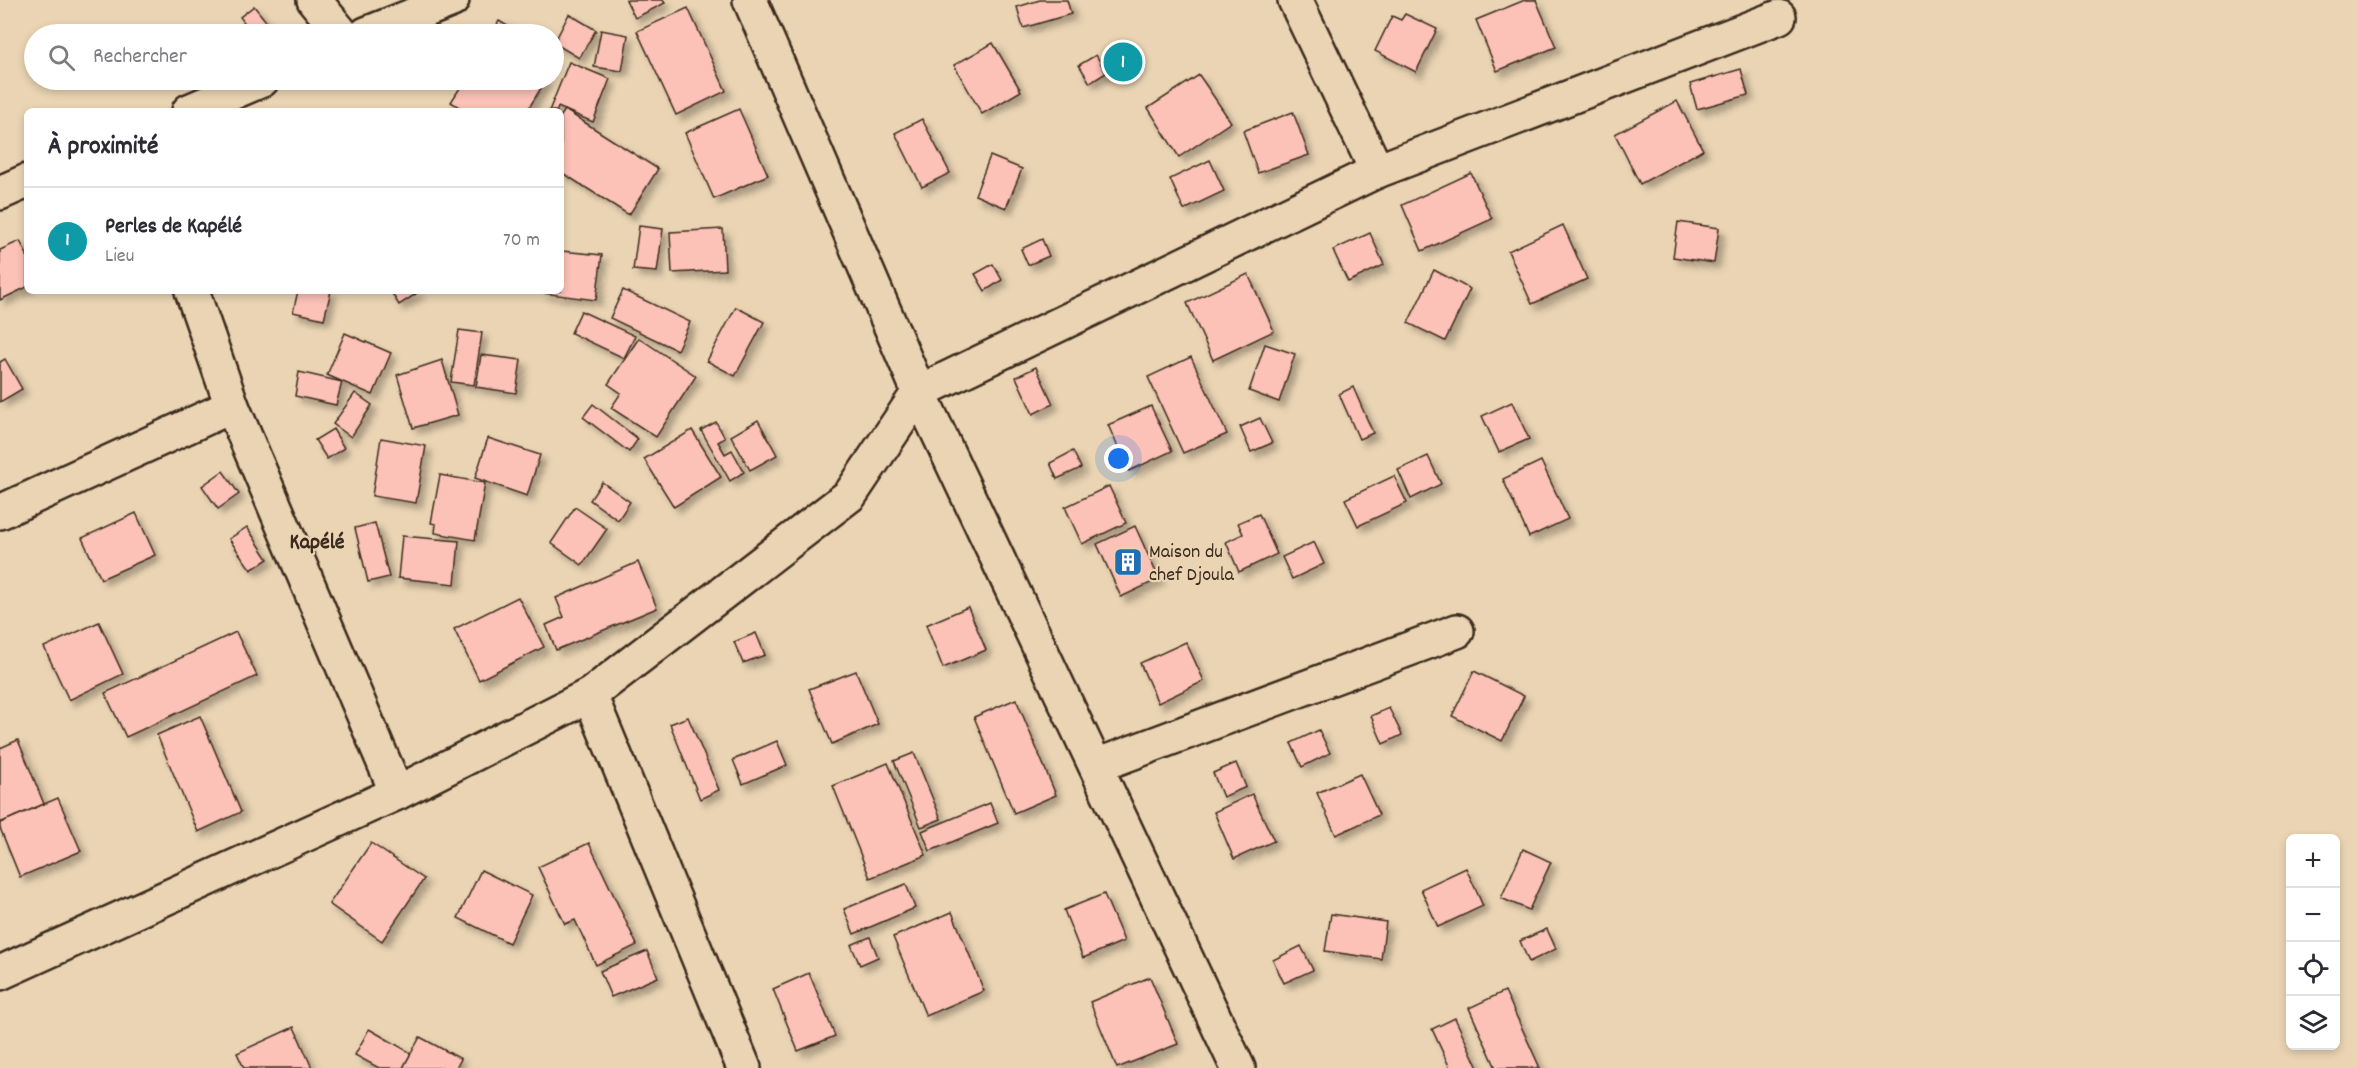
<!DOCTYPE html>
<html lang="fr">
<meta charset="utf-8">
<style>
:root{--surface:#fff;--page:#f2f2f3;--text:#2b2b33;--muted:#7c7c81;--line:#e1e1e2;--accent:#b45309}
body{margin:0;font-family:Dekko,sans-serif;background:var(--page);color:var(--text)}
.controls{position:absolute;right:18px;bottom:18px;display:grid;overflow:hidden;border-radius:9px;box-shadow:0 3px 9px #0003}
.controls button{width:54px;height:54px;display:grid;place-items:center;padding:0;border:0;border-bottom:2px solid var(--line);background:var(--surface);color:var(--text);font:30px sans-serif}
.you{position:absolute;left:1119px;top:459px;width:21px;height:21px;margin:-15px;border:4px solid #fff;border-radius:50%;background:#1a73e8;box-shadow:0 0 0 9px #1a73e833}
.badge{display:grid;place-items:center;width:39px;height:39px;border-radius:50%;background:var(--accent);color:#fff;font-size:20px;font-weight:700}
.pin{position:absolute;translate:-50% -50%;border:3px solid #fff;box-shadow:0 2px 6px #0006}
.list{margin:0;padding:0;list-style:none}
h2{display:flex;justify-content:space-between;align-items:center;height:78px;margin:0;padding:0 24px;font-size:26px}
h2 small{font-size:20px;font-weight:400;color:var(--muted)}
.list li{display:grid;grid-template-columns:39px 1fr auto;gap:18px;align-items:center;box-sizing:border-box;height:108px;padding:0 24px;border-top:2px solid var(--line)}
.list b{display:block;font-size:22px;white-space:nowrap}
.list p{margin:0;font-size:20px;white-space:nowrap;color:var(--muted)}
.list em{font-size:20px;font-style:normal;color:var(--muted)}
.icon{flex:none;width:33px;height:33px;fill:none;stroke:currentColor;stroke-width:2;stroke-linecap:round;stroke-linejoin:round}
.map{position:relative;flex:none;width:2358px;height:1068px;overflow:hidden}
.search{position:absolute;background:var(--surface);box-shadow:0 3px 9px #0003;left:24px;top:24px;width:540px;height:66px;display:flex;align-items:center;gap:15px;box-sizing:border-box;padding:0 21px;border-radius:33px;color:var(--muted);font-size:22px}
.panel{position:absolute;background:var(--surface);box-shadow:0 3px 9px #0003;left:24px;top:108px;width:540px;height:186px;border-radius:9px}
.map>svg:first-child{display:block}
.building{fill:#fcc1b7;stroke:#3b2a1e;stroke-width:1.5;filter:url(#shadow)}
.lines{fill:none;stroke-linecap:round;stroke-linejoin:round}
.minor-casing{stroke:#3b2a1e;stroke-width:38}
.minor{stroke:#ead4b3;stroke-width:33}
.labels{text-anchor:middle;stroke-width:4.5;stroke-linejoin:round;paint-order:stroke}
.poi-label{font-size:20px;fill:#3b2a1e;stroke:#ead4b3;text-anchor:start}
.quarter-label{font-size:22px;font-weight:bold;fill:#3b2a1e;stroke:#ead4b3}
</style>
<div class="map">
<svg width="2358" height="1068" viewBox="0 0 2358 1068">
<defs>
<filter id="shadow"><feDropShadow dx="5.5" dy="5.5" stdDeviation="3" flood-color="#0004"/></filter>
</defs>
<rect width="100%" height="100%" fill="#ead4b3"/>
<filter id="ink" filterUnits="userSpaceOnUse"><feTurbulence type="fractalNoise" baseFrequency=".0167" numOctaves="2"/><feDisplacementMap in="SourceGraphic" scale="12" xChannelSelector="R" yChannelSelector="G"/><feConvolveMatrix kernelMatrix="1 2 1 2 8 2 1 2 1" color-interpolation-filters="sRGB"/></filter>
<g filter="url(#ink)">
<g class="building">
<polygon points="626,0 663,0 665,3 635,18"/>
<polygon points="1040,0 1067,0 1071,14 1023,28 1017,7"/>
<polygon points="1525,0 1536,0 1556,47 1497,71 1476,20"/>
<polygon points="254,6 276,34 253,34 240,17"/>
<polygon points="688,8 726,91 676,115 637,31"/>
<polygon points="569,14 596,30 579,58 554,43"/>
<polygon points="1405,14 1437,29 1416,72 1375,51 1392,16 1401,20"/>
<polygon points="499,21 521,34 492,34"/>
<polygon points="601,30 628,35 622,71 594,67"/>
<polygon points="993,43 1021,91 982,114 954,65"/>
<polygon points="1096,55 1106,73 1090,83 1079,65"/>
<polygon points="569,62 610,79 593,122 558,107 557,111 549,111"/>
<polygon points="1741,69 1748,95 1697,109 1690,84"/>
<polygon points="1199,75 1231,122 1179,157 1148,108"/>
<polygon points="465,80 546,80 527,111 465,111 451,102"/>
<polygon points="1677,101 1703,150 1640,184 1615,134"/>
<polygon points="739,109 768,175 714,199 685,133"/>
<polygon points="565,110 658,169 629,215 561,172 561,116"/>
<polygon points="1293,112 1309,155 1258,173 1243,131"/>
<polygon points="922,119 950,173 922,187 895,133"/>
<polygon points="990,156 1022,169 1006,208 975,195"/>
<polygon points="1210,160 1224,191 1184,210 1170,179"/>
<polygon points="1471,173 1492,219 1422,251 1402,205"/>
<polygon points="1678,222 1719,228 1714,263 1673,257"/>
<polygon points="1563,225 1587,279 1532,304 1508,251"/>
<polygon points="639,226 663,229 657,272 633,270"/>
<polygon points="723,229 725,270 672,273 670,232"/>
<polygon points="1370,233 1384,265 1348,282 1333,250"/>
<polygon points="1042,239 1049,256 1028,265 1021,249"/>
<polygon points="20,241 27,255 27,287 0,300 0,250"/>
<polygon points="561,251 602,255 596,300 542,293 543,291 561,291"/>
<polygon points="993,264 1002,280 985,291 975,274"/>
<polygon points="1434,270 1470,289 1445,341 1408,323"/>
<polygon points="1248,274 1274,331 1213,360 1187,303"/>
<polygon points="623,290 690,322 677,350 610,318"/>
<polygon points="298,291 331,291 324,319 293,312"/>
<polygon points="393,291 418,291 419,292 399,305 391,292"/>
<polygon points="736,307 764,322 735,376 707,361"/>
<polygon points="581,311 635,336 624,358 571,333"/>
<polygon points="459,330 482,333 474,385 451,382"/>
<polygon points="345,333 391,353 373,395 327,375"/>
<polygon points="639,338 696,376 656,437 611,408 621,393 608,384"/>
<polygon points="1265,344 1295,354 1279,402 1249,391"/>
<polygon points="481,355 521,360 516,393 476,387"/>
<polygon points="1191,357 1227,434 1183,453 1148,377"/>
<polygon points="5,359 22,389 0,402 0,362"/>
<polygon points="442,360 458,415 413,428 397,375"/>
<polygon points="1036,367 1053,404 1033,414 1016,377"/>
<polygon points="299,372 342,382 336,405 295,396"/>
<polygon points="1353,387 1373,433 1359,439 1339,394"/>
<polygon points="355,393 372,405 351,437 333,424"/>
<polygon points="1512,402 1529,439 1499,452 1482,416"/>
<polygon points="593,404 638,439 629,452 583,417"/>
<polygon points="1151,406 1172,451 1129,471 1108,425"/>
<polygon points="1260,418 1272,443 1251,452 1240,427"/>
<polygon points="758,420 777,455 750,470 731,436"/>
<polygon points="716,422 725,438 718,442 725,454 732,450 744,472 730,481 701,430"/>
<polygon points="333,429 344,448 327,459 315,440"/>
<polygon points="692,430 721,477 674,507 644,459"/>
<polygon points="381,438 426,446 416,503 372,496"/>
<polygon points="488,438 540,455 527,496 475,478"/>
<polygon points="1073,451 1081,468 1057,479 1050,463"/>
<polygon points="1428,456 1441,484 1411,499 1398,470"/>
<polygon points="1541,461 1568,519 1529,537 1503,479"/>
<polygon points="223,471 239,494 218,509 202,486"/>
<polygon points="440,475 485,483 475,540 435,533 436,524 431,523"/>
<polygon points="1394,476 1407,503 1358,526 1345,499"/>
<polygon points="602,482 630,502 618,520 590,500"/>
<polygon points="1109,486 1126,523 1082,544 1065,507"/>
<polygon points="575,507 607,529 582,565 551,543"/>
<polygon points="136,513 155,555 101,579 82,538"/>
<polygon points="1259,514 1277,554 1239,572 1226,542 1243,534 1238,523"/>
<polygon points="375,523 389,577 368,582 355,528"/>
<polygon points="1135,526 1159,579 1121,597 1097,544"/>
<polygon points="247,527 268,559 251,570 229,539"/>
<polygon points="402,536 459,541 455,584 398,578"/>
<polygon points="1314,542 1324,564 1292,579 1282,557"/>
<polygon points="638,562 657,608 556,650 546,625 564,617 556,598"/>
<polygon points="518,597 544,647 479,680 454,629"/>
<polygon points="968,607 986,650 943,668 926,625"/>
<polygon points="99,622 123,674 69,700 44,647"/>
<polygon points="236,632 257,676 126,737 105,693"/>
<polygon points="756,633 765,655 743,663 734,642"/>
<polygon points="1186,642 1204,681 1158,703 1140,663"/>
<polygon points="856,671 878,724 832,744 809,689"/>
<polygon points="1474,671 1524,696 1502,741 1452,716"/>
<polygon points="1016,699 1056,795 1014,813 974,717"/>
<polygon points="1389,708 1402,735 1383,744 1371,716"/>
<polygon points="200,716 241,812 198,832 157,735"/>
<polygon points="688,717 719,790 700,799 670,724"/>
<polygon points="1319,730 1330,753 1302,767 1291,743"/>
<polygon points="18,740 44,804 0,823 0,748"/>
<polygon points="777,741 787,765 743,784 733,760"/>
<polygon points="914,753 941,819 921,827 894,761"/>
<polygon points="888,763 926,855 870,878 833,786"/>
<polygon points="1236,763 1246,787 1223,797 1213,773"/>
<polygon points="1360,774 1379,815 1336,835 1317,793"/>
<polygon points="1252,794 1274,841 1234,859 1214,812"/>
<polygon points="58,798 81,851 20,877 0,828 0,823"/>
<polygon points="990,803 998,823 930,851 922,831"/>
<polygon points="371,843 424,879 382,941 329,904"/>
<polygon points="589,843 637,945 596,965 575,920 565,924 538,867"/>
<polygon points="1523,849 1551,862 1529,910 1501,898"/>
<polygon points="1466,868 1483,906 1438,927 1421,889"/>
<polygon points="481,870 532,895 509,943 458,918"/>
<polygon points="906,884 915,908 854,934 844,909"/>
<polygon points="1104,894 1124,941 1083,958 1064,910"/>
<polygon points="952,912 984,991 926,1016 893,937"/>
<polygon points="1331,914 1386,922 1381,959 1325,951"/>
<polygon points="1547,929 1556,949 1529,962 1520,941"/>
<polygon points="870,937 878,957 860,965 851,945"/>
<polygon points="1301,946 1313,970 1284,983 1273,960"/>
<polygon points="647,951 658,977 611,997 600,971"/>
<polygon points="809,973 835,1036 798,1051 773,989"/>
<polygon points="1150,977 1178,1044 1117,1068 1090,1002"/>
<polygon points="1505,991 1540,1068 1496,1068 1469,1008"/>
<polygon points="1455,1018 1478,1068 1450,1068 1432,1029"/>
<polygon points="294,1027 312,1068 244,1068 237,1053"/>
<polygon points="369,1029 411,1053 403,1068 379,1068 355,1055"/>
<polygon points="420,1037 461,1059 456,1068 403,1068"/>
</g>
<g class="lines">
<g class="minor-casing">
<g id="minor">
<polyline points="314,0 342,34"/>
<polyline points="750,0 919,392 1238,1068"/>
<polyline points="1295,0 1377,171"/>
<polyline points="366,34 452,0"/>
<polyline points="189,111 262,80"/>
<polyline points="0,193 27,181"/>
<polyline points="192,291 232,406 397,793"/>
<polyline points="0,512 232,406"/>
<polyline points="590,695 744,1068"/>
<polyline points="1096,766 1457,631"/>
<polyline points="0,973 397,793 590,695 850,495 919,392 1377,171 1779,17"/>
</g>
</g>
<use href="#minor" class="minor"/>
</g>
</g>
<defs>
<g id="building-square" transform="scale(1.5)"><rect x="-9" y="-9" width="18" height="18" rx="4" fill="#1f6fb2" stroke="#ead4b3"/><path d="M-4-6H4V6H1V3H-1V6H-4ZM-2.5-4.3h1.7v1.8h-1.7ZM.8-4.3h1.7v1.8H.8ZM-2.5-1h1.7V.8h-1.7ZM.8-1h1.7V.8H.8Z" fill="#fff"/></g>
</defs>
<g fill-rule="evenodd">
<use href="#building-square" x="1128" y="562"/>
</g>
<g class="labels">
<g class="poi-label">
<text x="1149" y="557">Maison du<tspan x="1149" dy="23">chef Djoula</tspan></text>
</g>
<g class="quarter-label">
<text x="317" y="548">Kapélé</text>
</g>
</g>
</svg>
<div class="controls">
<button>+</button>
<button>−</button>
<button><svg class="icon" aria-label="locate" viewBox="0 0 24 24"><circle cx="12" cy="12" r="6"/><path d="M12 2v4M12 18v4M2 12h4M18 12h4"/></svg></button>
<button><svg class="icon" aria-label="layers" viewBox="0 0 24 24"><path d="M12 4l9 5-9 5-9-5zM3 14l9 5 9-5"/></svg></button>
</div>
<div class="you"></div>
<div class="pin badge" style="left:1123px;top:62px;background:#0f9aa8">1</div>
<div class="search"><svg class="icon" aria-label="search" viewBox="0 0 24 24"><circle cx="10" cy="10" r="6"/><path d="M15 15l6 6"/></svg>Rechercher</div>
<section class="panel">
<h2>À proximité<small></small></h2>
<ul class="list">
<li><span class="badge" style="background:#0f9aa8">1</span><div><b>Perles de Kapélé</b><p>Lieu</p></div><em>70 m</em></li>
</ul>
</section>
</div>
